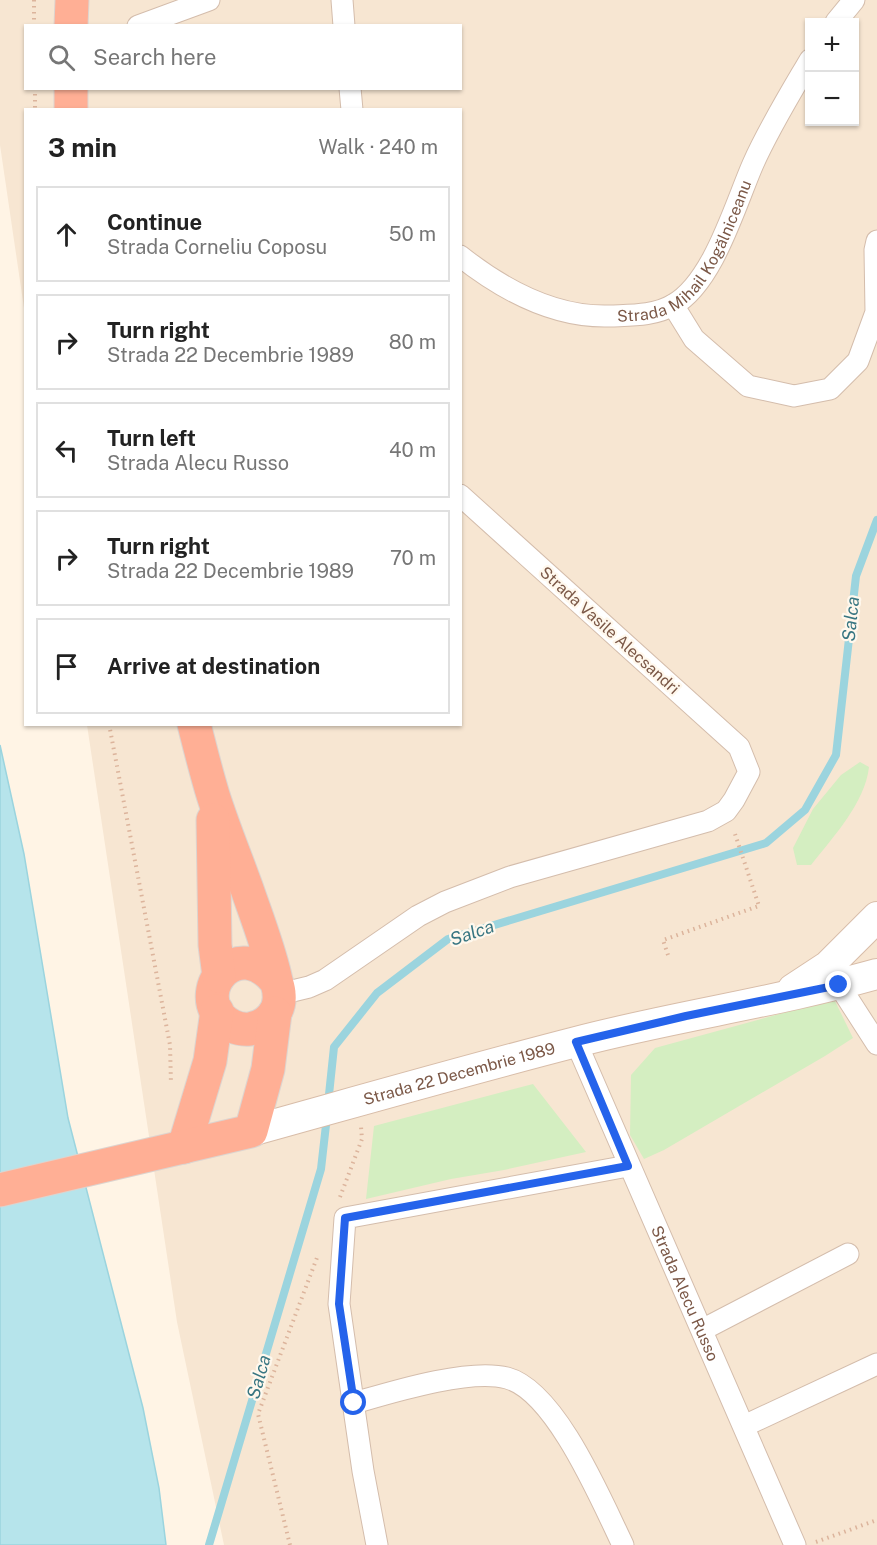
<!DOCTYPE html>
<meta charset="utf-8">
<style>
:root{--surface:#fff;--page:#f2f2f2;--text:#222;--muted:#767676;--line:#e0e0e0}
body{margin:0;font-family:"Public Sans",sans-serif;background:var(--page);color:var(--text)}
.controls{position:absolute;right:18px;top:18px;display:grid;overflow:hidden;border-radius:0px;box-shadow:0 2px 4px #0004}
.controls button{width:54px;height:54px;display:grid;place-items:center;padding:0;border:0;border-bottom:2px solid var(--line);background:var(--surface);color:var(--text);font:30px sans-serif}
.stop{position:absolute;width:18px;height:18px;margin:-14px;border:4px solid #2563eb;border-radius:50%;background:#fff}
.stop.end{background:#2563eb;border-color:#fff;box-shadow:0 2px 6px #0008}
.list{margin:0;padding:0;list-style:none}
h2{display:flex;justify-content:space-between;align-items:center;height:78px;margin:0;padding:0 24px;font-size:26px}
h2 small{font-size:20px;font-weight:400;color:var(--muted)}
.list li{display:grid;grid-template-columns:39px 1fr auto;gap:18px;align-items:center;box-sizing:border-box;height:96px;margin:0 12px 12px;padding:0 12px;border:2px solid var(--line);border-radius:0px}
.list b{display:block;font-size:22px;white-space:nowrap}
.list p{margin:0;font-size:20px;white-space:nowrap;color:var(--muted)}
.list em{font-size:20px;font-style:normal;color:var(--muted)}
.icon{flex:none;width:33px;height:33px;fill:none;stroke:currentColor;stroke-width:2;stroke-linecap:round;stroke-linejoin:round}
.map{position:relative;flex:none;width:877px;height:1545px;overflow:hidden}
.search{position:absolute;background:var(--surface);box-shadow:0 2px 4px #0004;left:24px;top:24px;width:438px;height:66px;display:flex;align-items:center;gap:15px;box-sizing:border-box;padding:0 21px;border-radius:0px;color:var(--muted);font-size:22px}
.panel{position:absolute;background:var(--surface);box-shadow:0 2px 4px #0004;left:24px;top:108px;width:438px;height:618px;border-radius:0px}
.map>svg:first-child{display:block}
.residential{fill:#f7e6d2;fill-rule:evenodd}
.green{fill:#d4eec1}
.water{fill:#b6e4eb;stroke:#9bd4de;stroke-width:1.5}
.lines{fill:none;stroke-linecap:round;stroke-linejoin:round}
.stream{stroke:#9bd4de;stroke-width:8}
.street-casing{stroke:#d4bdac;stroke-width:23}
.secondary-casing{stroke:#d8bda9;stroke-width:32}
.highway-casing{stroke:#ddd4cf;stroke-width:35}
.path{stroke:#dcb49c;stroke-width:4;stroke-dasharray:1.5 4.5;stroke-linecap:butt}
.street{stroke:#fff;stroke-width:21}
.secondary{stroke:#fff;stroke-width:30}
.highway{stroke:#ffaf95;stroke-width:33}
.route{stroke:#2563eb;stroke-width:8}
.labels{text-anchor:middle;stroke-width:4.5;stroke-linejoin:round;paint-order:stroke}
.street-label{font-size:16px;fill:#7b5847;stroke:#fff8ed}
.water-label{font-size:18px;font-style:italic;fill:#387682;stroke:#fff8ed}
</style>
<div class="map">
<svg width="877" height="1545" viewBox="0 0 877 1545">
<rect width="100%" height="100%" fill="#fff4e5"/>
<path class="residential" d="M 0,0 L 877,0 L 877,1545 L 224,1545 L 177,1322 L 87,725 L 460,724 L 460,110 L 26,110 L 25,315 L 0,145 ZM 810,22 L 854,22 L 854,122 L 810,122 ZM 26,26 L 460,26 L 460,88 L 26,88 Z"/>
<g class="green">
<path d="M 860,762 L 869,767 C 865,803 833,837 811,865 L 797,865 L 793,848 L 813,809 L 841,775 Z"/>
<polygon points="834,999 853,1038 825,1056 664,1150 644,1159 630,1135 631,1075 655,1048"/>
<polygon points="533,1084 586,1152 504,1170 451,1179 366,1199 374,1126"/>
</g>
<polygon class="water" points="0,745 24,854 68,1118 143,1408 159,1488 166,1545 0,1545"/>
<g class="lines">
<g class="stream">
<polyline points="328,1104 334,1047 377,993 448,939 766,843 805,810 836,755 856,576 877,520"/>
<polyline points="209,1545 321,1169 327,1116"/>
</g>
<g class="street-casing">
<g id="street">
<polyline points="342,0 344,26"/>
<polyline points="836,22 854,0"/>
<polyline points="138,26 209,0"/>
<polyline points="350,88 352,110"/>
<path id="s1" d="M 460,256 C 503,290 555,318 610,316 C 631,315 654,316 673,305 C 713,283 735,205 753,164 C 769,128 790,94 810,60"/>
<polyline points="673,305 694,339 748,386 794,396 830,389 858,361 876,312 875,250 877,241"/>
<polyline points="839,985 877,1044"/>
<polyline points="280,994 309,987 325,980 418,916 445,902 510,877 708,821 726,811 734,800 749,772 739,747 460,495"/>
<path id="s2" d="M 576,1042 L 795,1545"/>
<polyline points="702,1330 848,1254"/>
<path d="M 354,1403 C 392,1392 469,1368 507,1378 C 556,1391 602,1502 623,1545"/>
<polyline points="744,1426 877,1364"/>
<polyline points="377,1545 363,1471 339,1304 345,1218 628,1166"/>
</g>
</g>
<g class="secondary-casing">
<g id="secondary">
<polyline points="793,989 828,966 877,917"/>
<path id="s3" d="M 251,1131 C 359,1101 467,1070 576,1042 C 675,1016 778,1002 877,974"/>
</g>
</g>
<g class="highway-casing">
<g id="highway">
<polyline points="71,26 72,0"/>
<polyline points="71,88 71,110"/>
<path d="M 194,724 C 200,748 206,772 213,795 C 223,827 236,858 247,889 C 257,918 268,946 275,976 C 276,982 279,988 279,994 C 281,1012 267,1026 250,1029 C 239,1030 229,1026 221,1018 C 193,988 238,935 276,981"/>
<polyline points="213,820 215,945 219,976"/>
<polyline points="184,1147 210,1061 217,1011"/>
<polyline points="0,1190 251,1131 268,1069 275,1013"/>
</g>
</g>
<g class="path">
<polyline points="34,0 34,26"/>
<polyline points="35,88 35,110"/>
<polyline points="109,724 170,1045 171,1084"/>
<polyline points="668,955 663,940 759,906 734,831"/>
<polyline points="340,1197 362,1139 361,1127"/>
<polyline points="816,1542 877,1520"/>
<polyline points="290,1545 258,1414 318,1255"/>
</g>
<use href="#street" class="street"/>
<use href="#secondary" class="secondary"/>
<use href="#highway" class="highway"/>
</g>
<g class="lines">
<polyline class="route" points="354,1403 339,1304 345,1218 628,1166 576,1042 686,1016 839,985"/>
</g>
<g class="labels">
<g class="street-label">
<text dy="6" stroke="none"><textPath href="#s1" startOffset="274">Strada Mihail Kogălniceanu</textPath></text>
<text transform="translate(610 630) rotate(42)" y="6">Strada Vasile Alecsandri</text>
<text dy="6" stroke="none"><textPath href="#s3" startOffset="216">Strada 22 Decembrie 1989</textPath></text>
<text dy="6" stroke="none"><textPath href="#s2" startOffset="274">Strada Alecu Russo</textPath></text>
</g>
<g class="water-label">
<text transform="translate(851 619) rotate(-84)" y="6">Salca</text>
<text transform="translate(472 933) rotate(-19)" y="6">Salca</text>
<text transform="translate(259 1377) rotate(-74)" y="6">Salca</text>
</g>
</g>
</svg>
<div class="controls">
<button>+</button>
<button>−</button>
</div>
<div class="stop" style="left:354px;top:1403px"></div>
<div class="stop end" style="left:839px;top:985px"></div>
<div class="search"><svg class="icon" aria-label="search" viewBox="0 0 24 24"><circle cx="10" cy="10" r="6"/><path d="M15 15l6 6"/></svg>Search here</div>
<section class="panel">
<h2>3 min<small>Walk · 240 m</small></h2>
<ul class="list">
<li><svg class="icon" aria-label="ahead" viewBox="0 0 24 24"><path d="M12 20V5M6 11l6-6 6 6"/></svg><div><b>Continue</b><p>Strada Corneliu Coposu</p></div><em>50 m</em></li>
<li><svg class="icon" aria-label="right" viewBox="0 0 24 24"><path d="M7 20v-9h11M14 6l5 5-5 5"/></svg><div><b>Turn right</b><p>Strada 22 Decembrie 1989</p></div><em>80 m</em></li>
<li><svg class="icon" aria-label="left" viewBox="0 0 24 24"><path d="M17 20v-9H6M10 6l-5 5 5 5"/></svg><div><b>Turn left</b><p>Strada Alecu Russo</p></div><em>40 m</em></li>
<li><svg class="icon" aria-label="right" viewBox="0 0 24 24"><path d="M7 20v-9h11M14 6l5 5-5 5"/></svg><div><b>Turn right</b><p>Strada 22 Decembrie 1989</p></div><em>70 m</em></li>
<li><svg class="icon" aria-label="arrive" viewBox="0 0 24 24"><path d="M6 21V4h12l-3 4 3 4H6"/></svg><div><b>Arrive at destination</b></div></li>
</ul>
</section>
</div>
